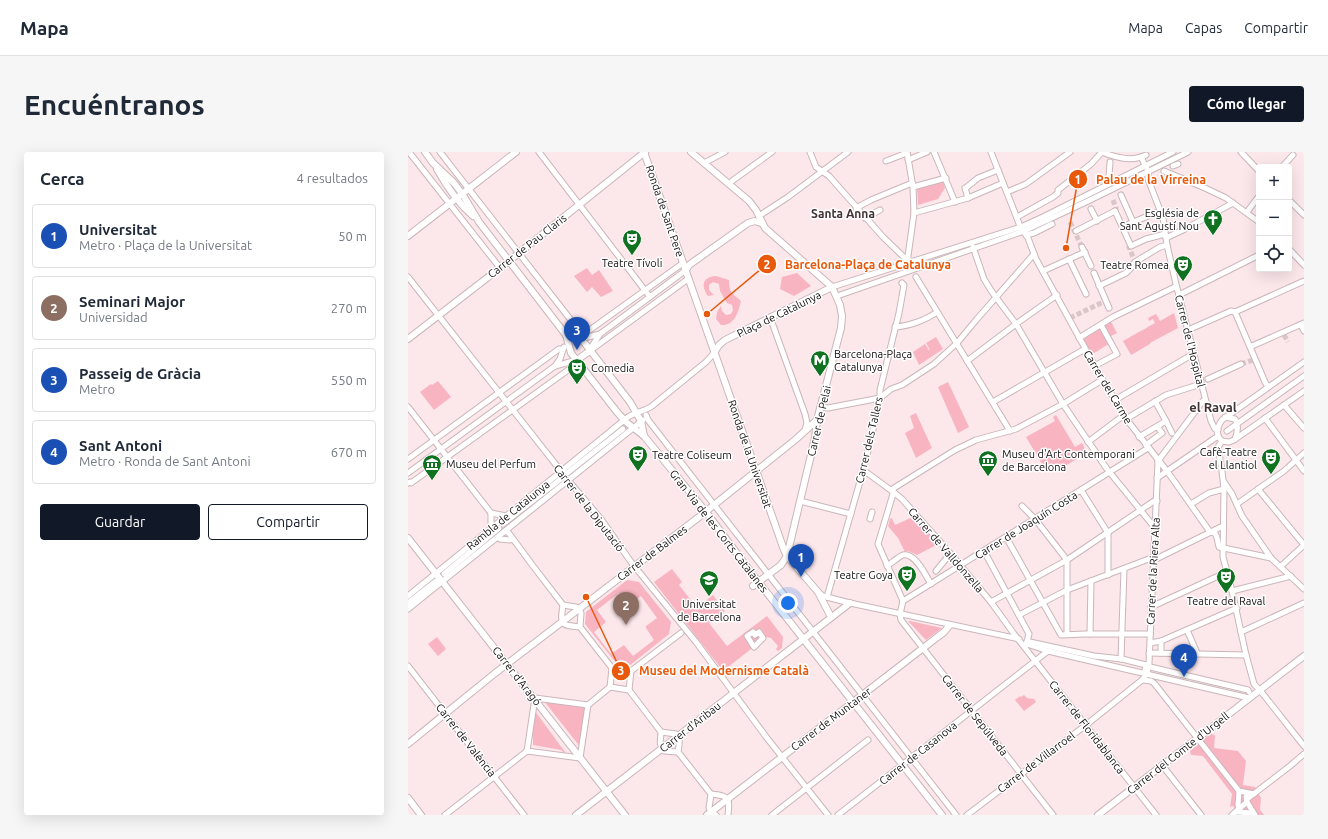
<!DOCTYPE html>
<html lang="es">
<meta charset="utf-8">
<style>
:root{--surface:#fff;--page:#f6f6f7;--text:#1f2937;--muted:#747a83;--line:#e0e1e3;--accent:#111827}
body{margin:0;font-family:Ubuntu,sans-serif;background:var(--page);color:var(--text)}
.controls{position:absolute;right:12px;top:12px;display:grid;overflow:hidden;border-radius:4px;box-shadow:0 4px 16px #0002}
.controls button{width:36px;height:36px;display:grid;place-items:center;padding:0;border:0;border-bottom:1px solid var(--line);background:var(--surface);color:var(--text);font:20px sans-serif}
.you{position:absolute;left:380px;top:451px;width:14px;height:14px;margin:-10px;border:3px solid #fff;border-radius:50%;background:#1a73e8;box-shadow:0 0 0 6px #1a73e833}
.badge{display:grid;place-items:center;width:26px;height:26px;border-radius:50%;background:var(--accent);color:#fff;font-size:13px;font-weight:700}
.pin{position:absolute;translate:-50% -33px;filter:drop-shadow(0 1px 2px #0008)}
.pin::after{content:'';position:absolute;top:21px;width:14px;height:12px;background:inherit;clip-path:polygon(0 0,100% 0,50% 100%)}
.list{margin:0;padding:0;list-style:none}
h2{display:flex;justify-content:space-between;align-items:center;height:52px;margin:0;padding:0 16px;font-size:17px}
h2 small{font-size:13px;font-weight:400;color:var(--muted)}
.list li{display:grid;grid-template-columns:26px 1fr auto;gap:12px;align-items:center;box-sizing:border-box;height:64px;margin:0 8px 8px;padding:0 8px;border:1px solid var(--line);border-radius:4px}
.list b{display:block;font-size:15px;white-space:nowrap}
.list p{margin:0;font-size:13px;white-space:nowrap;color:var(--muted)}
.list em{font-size:13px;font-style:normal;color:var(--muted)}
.actions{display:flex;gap:8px;padding:12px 16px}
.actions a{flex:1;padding:9px 0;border:1px solid var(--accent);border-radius:4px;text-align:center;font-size:14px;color:var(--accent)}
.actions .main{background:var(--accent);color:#fff}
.icon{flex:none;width:22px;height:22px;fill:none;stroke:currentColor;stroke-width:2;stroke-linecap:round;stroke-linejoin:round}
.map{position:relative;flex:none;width:896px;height:663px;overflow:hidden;border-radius:4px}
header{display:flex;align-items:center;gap:24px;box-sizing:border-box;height:56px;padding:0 20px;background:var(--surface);border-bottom:1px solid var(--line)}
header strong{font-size:19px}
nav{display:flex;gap:22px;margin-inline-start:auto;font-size:14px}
.intro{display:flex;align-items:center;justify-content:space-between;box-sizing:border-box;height:96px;padding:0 24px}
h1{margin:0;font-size:28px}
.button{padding:10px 18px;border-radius:4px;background:var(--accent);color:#fff;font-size:14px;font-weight:700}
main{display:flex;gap:24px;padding:0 24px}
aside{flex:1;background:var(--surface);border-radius:4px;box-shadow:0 4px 16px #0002}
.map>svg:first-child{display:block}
.green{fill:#f9b4c2;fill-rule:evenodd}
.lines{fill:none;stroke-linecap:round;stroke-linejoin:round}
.minor-tunnel{stroke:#d9c6ca;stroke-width:5;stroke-dasharray:5 2.5;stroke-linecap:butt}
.minor-casing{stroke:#cab6ba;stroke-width:7}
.major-casing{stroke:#cab6ba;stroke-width:8}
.minor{stroke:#fff;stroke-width:5}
.major{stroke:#fff;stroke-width:6}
.labels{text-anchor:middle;stroke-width:3;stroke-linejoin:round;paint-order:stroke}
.street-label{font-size:11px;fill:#140e0f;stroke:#fff}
.poi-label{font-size:11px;fill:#140e0f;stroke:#fff;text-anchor:start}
.neighbourhood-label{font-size:12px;font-weight:bold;fill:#433336;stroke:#fff}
.quarter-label{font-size:13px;font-weight:bold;fill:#433336;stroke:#fff}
.leader{fill:none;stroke:#e8590c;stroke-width:1.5}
.callout-dot{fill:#e8590c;stroke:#fff;stroke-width:1.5}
.mark-label{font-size:12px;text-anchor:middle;font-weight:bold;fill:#fff}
.callout-label{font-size:12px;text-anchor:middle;font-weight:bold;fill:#e8590c;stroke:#fff;stroke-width:3;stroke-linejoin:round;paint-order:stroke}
</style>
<header>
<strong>Mapa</strong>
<nav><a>Mapa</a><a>Capas</a><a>Compartir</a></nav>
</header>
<div class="intro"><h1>Encuéntranos</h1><a class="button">Cómo llegar</a></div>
<main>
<aside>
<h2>Cerca<small>4 resultados</small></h2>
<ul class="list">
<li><span class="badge" style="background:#1a4fb4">1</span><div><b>Universitat</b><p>Metro · Plaça de la Universitat</p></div><em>50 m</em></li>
<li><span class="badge" style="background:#8d6e63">2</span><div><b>Seminari Major</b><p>Universidad</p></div><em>270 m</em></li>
<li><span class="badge" style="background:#1a4fb4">3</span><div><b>Passeig de Gràcia</b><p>Metro</p></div><em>550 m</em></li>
<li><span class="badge" style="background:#1a4fb4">4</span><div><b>Sant Antoni</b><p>Metro · Ronda de Sant Antoni</p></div><em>670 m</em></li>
</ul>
<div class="actions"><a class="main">Guardar</a><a>Compartir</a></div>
</aside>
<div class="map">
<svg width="896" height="663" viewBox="0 0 896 663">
<rect width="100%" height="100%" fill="#fce7eb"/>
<g class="green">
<polygon points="533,30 535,30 537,36 530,47 510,53 509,36"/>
<polygon points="179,116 184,123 191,118 205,139 193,145 184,135 179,140 166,124"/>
<polygon points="389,121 403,134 386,144 372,137 374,125"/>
<path d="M 308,124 L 321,128 C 321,141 324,141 333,149 C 330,160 327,174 313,173 L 308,167 L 309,160 L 313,154 L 314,159 L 318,163 L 323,162 L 325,158 L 324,153 L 319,151 L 312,139 L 311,132 L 305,130 L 301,133 L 301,138 L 306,143 L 300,144 C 293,134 294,125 308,124 Z"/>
<polygon points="766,161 770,176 742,191 742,192 723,203 715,189 747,171 745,167 741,169 740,166 748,162 752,169"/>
<polygon points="702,168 709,181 701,185 704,190 683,203 675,189 676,187"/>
<polygon points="528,185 535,197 511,213 505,200 517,192 521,198 522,198 518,191"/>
<polygon points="30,229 43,245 26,258 12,240 23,232 24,233"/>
<polygon points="540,230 561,275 550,281 530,235"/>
<polygon points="508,261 524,296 508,306 497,281 506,276 502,264"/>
<polygon points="648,263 667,295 674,291 679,301 647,320 643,314 637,317 618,285 647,269 645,265"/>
<polygon points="507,364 532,391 509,403 500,399 497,400 490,386 480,374 482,367 484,366 487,373"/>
<polygon points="264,417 274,430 271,433 289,456 305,443 317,459 301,471 319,494 359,464 375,485 374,496 370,499 368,497 370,494 363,486 357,485 352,490 315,519 246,430"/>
<path d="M 219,428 L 231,430 L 263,470 L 261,482 L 221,514 L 209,512 L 177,472 L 178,460 ZM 211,441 L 220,453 L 221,453 L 233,444 L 249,466 L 238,474 L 238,476 L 246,488 L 225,504 L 216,493 L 203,502 L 186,480 L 197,471 L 198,470 L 189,458 Z"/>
<polygon points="500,469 502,469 534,476 518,488"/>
<polygon points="29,485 38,497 30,504 20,492"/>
<polygon points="616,543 619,546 626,547 628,550 616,559 607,548 612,544 613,545"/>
<polygon points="136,549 174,553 178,558 173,596"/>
<polygon points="127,559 157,600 156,601 153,598 125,593 125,585 123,584"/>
<polygon points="803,581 807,584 806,596 830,599 838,609 835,633 847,635 853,646 852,658 856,663 830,663 831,662 825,654 822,655 824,642 795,604 783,603 782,599"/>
</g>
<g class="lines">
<g class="minor-tunnel">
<polyline points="705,48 708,56 707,59"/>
<polyline points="662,70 674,95"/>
<polyline points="723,94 721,95 727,110"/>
<polyline points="662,166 697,149"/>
<polyline points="876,183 880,190"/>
<polyline points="833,212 845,208"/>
</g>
<g class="minor-casing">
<g id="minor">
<polyline points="1,0 92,116"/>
<polyline points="32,0 166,172 172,185"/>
<polyline points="131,0 242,145"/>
<polyline points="402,0 408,15 421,24 475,85 500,109"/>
<polyline points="499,0 505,35 506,61 500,104 500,110"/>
<polyline points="526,0 547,50"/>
<polyline points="583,0 612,74 620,86 628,107 693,225 719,268 759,319 802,380 807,381 809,386 811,395 863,406"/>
<path d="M 694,0 C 708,6 724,10 738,3"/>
<polyline points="833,0 851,19"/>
<polyline points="733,5 740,19 740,27 755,66 759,93 768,132 803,269 807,277 810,278"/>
<polyline points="500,8 519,0"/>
<polyline points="478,9 499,1"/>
<polyline points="296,11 317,0"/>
<polyline points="765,14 770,12"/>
<polyline points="874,15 885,3"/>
<polyline points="756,19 797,36 818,46 851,70"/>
<polyline points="701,25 702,10"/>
<polyline points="324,29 364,0"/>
<polyline points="505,35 538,26"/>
<polyline points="559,35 570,26 590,18"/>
<polyline points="557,36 560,46"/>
<polyline points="599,40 618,32 662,0"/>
<polyline points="713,43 725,70"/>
<polyline points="881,48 896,63"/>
<polyline points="448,56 463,48 504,31"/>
<polyline points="683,57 689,69"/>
<polyline points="707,59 723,94 738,87 757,82"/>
<polyline points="839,60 851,44"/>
<polyline points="506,61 560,46 595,31"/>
<polyline points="351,64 380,45 440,0"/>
<polyline points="609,65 645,45 650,41 650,38 683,12 694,0"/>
<polyline points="457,66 472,58"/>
<polyline points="721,72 747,61"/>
<polyline points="668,79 707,59"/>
<polyline points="618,83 626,81 644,72"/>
<polyline points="758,86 777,77 825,51"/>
<polyline points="565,95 576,127 584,140 608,172 655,252 699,317 747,376"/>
<polyline points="674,95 683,114"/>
<polyline points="881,97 896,113"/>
<polyline points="661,107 678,142"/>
<polyline points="635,119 677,100"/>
<polyline points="686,121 701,156"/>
<polyline points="0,125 160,328 193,367 223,410 288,490 359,586 420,663"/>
<polyline points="508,125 602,279"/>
<polyline points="691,134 718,121 723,116 727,110 752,95 759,93"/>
<polyline points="424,135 613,75 637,64 765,0"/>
<polyline points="432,143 616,79 680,49 780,0"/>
<polyline points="771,143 851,103"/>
<polyline points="827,160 857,230 860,235"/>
<polyline points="362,165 397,262 399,271 397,278"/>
<polyline points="893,173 896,179"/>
<path d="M 487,175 C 501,174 518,168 529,160"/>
<polyline points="780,178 823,159 827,160 896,129"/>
<polyline points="172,185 275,111"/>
<polyline points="173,185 176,186 192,182 278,118"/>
<polyline points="671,186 705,165 767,135"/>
<polyline points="844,194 896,171"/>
<polyline points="183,198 280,127"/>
<polyline points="183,198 184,194 192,182"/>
<polyline points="559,209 608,172 649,143"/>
<polyline points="688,213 709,202 693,173"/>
<polyline points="147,214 152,207 156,195"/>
<polyline points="800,227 833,212"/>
<polyline points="707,248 785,202"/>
<polyline points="585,250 677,197"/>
<polyline points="876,253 896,276"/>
<polyline points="0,255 83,361 83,374"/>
<polyline points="413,255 420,256 472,246 483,237 494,233 526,212 549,191 569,167 626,102"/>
<polyline points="238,263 240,268 548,663"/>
<path d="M 817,265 L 827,267 C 831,274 830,280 827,287"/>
<polyline points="857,266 896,319"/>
<polyline points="718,267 758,243 793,232"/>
<polyline points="758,269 764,281"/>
<polyline points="819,279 896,224"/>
<polyline points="731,285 758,269 747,249"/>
<polyline points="814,289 810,295 814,319 816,337 815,405 824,439 838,503 846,532 855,542 896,594"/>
<path d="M 814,289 C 807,283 809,275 814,268 L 896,210"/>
<polyline points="814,289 821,290 826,288 896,239"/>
<polyline points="680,290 716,263"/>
<polyline points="738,293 754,281 751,277"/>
<polyline points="0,307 151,197 155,197"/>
<polyline points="750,309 795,249 797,248"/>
<polyline points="455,319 458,320 484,339 494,347 542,401 583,450 606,482 748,663"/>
<polyline points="0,321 147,214 169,208"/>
<polyline points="158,322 215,277"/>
<polyline points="749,326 810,284"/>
<polyline points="816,330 824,342 834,364 863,406 896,437"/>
<polyline points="0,331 2,330 3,331 167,213"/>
<polyline points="850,337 896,393 872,415"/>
<polyline points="673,338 700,381 700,423"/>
<polyline points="484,339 485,342 470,392 495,449 492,462 493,468 645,663"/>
<polyline points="484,339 486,336 547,298 568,288 608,277 655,252 694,228"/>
<polyline points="392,349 443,362"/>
<polyline points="783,352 801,341 816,337"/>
<polyline points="829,352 876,319 896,301"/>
<polyline points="614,354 627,367 659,408 659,482"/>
<polyline points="83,361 98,364"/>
<polyline points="462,367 464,360"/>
<polyline points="95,372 154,326"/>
<polyline points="98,380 100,380 125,414 155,453 168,455 171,457 173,461 172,475 204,516 202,535"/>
<polyline points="598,385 653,483 677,482 742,482"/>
<polyline points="92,387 102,388 104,386"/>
<polyline points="576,399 621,482 617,496"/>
<polyline points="746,408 815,374"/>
<path d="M 479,414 C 484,411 490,405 495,403 C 507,400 518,424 523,432"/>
<polyline points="528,419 542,402"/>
<polyline points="36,422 91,376"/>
<polyline points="824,439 883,424"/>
<polyline points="410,440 415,444 442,451 611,487"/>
<path d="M 0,444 L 220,265 C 228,260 237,259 244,254 L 298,210 L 306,201"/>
<polyline points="419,445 455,319 469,261 472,246 472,238 491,161 496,133 494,131"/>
<polyline points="495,449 740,296"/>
<polyline points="583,450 659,408 746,349 749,349"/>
<polyline points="0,451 28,429"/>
<path d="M 155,453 C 152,473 152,473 172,475"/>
<polyline points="743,455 819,420"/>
<polyline points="0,457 235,268"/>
<polyline points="611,463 659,438 746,405"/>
<polyline points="779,478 789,501"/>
<polygon points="345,480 347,483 351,480 355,486 346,495 339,484"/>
<polyline points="833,480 896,451"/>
<polyline points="682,482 683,429"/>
<polyline points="753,489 753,501"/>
<polyline points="622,490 686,504 714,507 738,513 737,518"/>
<polyline points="742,491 753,489 829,456"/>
<polyline points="622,493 640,499"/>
<polyline points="741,501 838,503"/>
<polyline points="713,507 716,417"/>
<polyline points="0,514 116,663"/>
<polyline points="742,515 840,538 841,540"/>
<polyline points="735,528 743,529 746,531 831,639 846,642"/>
<path d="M 202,535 L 221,538 L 253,580 C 253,588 250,592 256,599 L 270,600"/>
<polyline points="221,538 223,519 273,481"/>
<polyline points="180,553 202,535"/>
<path d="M 253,580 L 268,582 C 273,587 271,593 270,600 L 303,642 L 301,656 L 303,660 L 308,663"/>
<polyline points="119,599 172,606 180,553"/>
<polyline points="119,599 127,546 180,553"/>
<polyline points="754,613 793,663"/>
<polyline points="831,639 830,653 831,657"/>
<path d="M 303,642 C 321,644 322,645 320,663"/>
<polyline points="838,645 839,650 847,663"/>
<polyline points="839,647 882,614 896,602"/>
<polyline points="829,660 845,661"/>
<polyline points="37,663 119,599"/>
<polyline points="364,663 460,588"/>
<polyline points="430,663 640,499 841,546"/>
<polyline points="559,663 678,573 734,528 739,522 741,511 750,309"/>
<polyline points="824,663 839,650"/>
</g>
</g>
<g class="major-casing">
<g id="major">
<polyline points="17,0 25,11 46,31 55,43 71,70 158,183 163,201 209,260 218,270 236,284 298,360 345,423 534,663"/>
<polyline points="236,0 376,398 379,404 410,440 423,465"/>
<polyline points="283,0 341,49 348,58 357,76 424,135 432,153 434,164 433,176 409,268 407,286 379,404 373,413 345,434"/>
<path d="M 29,17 C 39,35 50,51 65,64"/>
<polyline points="0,84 108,0"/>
<polyline points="278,118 281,113 340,71 347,69 353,71"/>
<polyline points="158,183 172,185 222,250 233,269 236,284"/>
<polyline points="0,187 101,109 237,0"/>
<polyline points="306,201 311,193 317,188 424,135"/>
<polyline points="169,208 183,198"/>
<polyline points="0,386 217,663"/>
<polyline points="0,592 86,522 291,365 387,288 409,268"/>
<polyline points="0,646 13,663"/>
<polyline points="168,663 442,451"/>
<polyline points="299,663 510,500 536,480 542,473"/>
<polyline points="690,663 896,504"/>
</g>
</g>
<use href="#minor" class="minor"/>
<use href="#major" class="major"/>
</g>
<defs>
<g id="church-pin" transform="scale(1)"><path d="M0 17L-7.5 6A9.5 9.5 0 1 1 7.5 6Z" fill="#107221" stroke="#fff"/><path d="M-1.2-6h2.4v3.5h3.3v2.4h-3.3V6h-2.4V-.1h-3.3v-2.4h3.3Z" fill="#fff"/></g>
<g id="theatre-pin" transform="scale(1)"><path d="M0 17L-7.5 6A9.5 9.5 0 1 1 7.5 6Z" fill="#107221" stroke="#fff"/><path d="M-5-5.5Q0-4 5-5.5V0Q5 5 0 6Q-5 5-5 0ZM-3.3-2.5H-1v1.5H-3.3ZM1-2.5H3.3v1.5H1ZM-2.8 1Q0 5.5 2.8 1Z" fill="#fff"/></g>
<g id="metro-pin" transform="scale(1)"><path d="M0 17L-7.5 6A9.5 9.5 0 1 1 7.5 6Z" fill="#107221" stroke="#fff"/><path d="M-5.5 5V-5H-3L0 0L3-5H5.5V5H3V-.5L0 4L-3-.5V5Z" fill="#fff"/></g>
<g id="museum-pin" transform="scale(1)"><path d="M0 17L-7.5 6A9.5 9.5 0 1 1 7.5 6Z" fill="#107221" stroke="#fff"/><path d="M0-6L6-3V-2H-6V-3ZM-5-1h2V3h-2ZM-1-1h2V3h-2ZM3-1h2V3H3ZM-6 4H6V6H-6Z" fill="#fff"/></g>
<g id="university-pin" transform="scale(1)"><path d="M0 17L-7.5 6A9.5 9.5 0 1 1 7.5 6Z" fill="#107221" stroke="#fff"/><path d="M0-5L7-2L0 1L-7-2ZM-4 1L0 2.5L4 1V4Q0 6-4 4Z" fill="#fff"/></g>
</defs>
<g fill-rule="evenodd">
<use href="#church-pin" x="805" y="67"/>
<use href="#theatre-pin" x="224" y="87"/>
<use href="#theatre-pin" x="775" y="113"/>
<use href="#metro-pin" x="412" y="208"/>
<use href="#theatre-pin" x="169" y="216"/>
<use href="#theatre-pin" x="230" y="303"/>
<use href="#theatre-pin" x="863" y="306"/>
<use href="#museum-pin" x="580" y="308"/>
<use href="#museum-pin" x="24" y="312"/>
<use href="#theatre-pin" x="499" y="423"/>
<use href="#theatre-pin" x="818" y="425"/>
<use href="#university-pin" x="301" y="428"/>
</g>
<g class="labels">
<g class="street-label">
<text transform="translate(257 59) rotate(71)" y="4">Ronda de Sant Pere</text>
<text transform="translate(119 94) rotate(-38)" y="4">Carrer de Pau Claris</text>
<text transform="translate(371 162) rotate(-26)" y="4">Plaça de Catalunya</text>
<text transform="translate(782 189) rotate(76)" y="4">Carrer de l'Hospital</text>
<text transform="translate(700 235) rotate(59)" y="4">Carrer del Carme</text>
<text transform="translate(411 269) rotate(-77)" y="4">Carrer de Pelai</text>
<text transform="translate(461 288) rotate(-77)" y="4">Carrer dels Tallers</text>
<text transform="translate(342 302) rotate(71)" y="4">Ronda de la Universitat</text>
<text transform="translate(181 356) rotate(52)" y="4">Carrer de la Diputació</text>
<text transform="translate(100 363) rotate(-39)" y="4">Rambla de Catalunya</text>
<text transform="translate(618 373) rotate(-32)" y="4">Carrer de Joaquín Costa</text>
<text transform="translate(311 379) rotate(52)" y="4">Gran Via de les Corts Catalanes</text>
<text transform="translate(538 398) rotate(49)" y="4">Carrer de Valldonzella</text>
<text transform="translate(244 401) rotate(-37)" y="4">Carrer de Balmes</text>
<text transform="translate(745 419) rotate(-87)" y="4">Carrer de la Riera Alta</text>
<text transform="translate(109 524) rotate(52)" y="4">Carrer d'Aragó</text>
<text transform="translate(567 563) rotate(52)" y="4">Carrer de Sepúlveda</text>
<text transform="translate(423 567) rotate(-37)" y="4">Carrer de Muntaner</text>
<text transform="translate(282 575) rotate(-38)" y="4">Carrer d'Aribau</text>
<text transform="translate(679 575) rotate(52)" y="4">Carrer de Floridablanca</text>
<text transform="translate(58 588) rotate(52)" y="4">Carrer de València</text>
<text transform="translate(510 601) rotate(-38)" y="4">Carrer de Casanova</text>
<text transform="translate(770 601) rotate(-38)" y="4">Carrer del Comte d'Urgell</text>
<text transform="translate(628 610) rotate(-37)" y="4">Carrer de Villarroel</text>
</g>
<g class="poi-label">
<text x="791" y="65" text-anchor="end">Església de<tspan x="791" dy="13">Sant Agustí Nou</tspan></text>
<text x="224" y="115" text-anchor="middle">Teatre Tívoli</text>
<text x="761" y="117" text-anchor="end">Teatre Romea</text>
<text x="426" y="206">Barcelona-Plaça<tspan x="426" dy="13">Catalunya</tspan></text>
<text x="183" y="220">Comedia</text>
<text x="849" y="304" text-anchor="end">Cafè-Teatre<tspan x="849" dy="13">el Llantiol</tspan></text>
<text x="594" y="306">Museu d'Art Contemporani<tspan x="594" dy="13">de Barcelona</tspan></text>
<text x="244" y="307">Teatre Coliseum</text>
<text x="38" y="316">Museu del Perfum</text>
<text x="485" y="427" text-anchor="end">Teatre Goya</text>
<text x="818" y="453" text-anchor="middle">Teatre del Raval</text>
<text x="301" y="456" text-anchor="middle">Universitat<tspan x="301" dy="13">de Barcelona</tspan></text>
</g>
<g class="neighbourhood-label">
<text x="435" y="66">Santa Anna</text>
</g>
<g class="quarter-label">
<text x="805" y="260">el Raval</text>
</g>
</g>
<path class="leader" d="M658 96L670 27M299 162L359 112M178 445L213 519"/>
<g class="callout-dot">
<circle cx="658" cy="96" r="4"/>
<circle cx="299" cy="162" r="4"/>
<circle cx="178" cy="445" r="4"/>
<circle cx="670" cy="27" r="10"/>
<circle cx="359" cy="112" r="10"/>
<circle cx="213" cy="519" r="10"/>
</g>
<g class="mark-label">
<text x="670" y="32">1</text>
<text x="359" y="117">2</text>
<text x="213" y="523">3</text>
</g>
<g class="callout-label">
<text x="743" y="32">Palau de la Virreina</text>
<text x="460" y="117">Barcelona-Plaça de Catalunya</text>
<text x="316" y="523">Museu del Modernisme Català</text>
</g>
</svg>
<div class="controls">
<button>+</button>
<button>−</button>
<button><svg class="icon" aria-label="locate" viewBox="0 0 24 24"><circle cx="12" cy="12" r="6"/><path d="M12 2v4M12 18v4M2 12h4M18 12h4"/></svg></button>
</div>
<div class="you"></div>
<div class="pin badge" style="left:393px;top:425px;background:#1a4fb4">1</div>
<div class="pin badge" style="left:218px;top:473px;background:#8d6e63">2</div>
<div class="pin badge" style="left:169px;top:198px;background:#1a4fb4">3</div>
<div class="pin badge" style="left:776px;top:525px;background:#1a4fb4">4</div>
</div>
</main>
